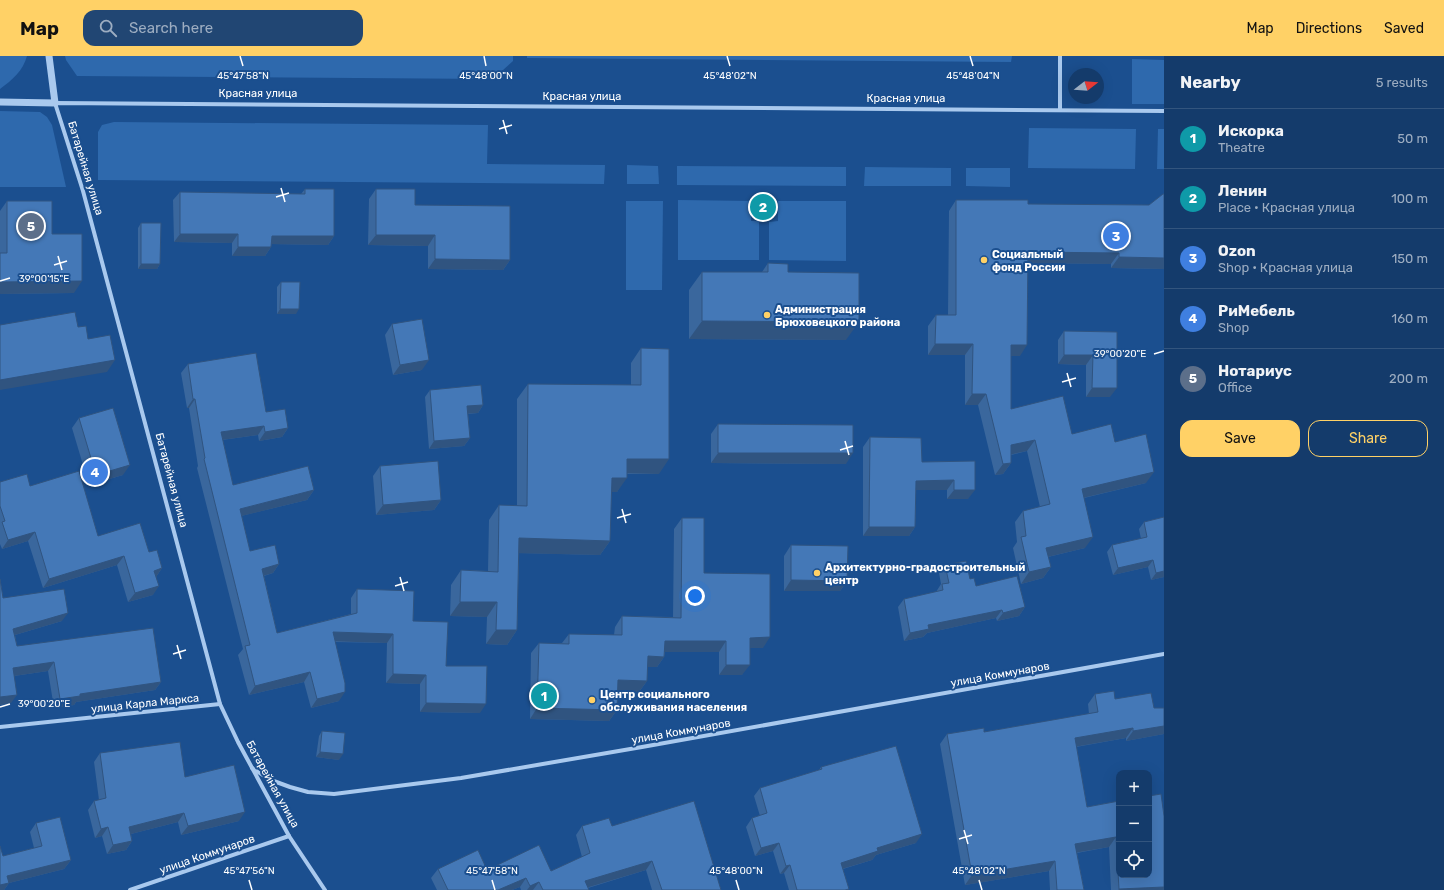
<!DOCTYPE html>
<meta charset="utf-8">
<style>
:root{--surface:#143b6b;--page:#214673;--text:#f1f3f6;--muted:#9dadc1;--line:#33557e;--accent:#ffd166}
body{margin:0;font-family:Rubik,sans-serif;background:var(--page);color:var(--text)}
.controls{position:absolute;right:12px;bottom:12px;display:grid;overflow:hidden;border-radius:8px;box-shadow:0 4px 16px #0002}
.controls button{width:36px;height:36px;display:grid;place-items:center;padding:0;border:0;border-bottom:1px solid var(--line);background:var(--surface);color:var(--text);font:20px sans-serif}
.compass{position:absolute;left:1068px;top:12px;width:36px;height:36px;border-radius:50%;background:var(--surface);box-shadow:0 4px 16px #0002;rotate:73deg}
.you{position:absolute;left:695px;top:540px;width:14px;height:14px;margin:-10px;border:3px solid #fff;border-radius:50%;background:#1a73e8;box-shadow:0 0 0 6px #1a73e833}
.badge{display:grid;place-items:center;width:26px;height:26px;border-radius:50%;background:var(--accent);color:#fff;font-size:13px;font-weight:700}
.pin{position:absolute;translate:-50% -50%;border:2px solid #fff;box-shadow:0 1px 4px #0006}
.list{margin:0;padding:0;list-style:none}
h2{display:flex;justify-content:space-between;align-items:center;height:52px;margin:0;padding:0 16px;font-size:17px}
h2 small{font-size:13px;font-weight:400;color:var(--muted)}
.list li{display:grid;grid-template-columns:26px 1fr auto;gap:12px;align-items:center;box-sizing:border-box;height:60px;padding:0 16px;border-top:1px solid var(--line)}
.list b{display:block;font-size:15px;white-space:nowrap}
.list p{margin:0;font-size:13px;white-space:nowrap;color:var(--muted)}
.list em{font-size:13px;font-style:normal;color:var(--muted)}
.actions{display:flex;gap:8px;padding:12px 16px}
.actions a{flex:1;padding:9px 0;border:1px solid var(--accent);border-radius:12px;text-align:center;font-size:14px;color:var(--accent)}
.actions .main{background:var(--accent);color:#111}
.icon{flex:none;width:22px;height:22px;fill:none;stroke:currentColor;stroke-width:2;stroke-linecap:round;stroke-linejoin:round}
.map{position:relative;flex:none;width:1164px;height:834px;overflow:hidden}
header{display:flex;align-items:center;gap:24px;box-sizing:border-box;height:56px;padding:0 20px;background:var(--accent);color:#111}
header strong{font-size:19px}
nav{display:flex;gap:22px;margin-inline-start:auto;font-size:14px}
.search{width:280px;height:36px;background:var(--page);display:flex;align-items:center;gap:10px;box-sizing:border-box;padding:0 14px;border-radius:12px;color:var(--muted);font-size:15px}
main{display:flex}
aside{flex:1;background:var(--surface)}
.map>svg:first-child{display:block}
.green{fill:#2e69ad}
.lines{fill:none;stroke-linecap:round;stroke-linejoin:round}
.minor{stroke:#a9c9ee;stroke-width:4}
.tertiary{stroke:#a9c9ee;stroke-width:7}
.wall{fill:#3a679d}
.shaded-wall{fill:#305480}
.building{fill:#4478b7;stroke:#305480}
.ticks{fill:none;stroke:#fff;stroke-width:1.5}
.poi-dot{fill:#ffd166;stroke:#1b4f8f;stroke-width:1.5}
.labels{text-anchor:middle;stroke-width:4;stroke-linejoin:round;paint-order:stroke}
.street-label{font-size:11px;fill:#fff;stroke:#1b4f8f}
.poi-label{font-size:11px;font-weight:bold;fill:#fff;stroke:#1b4f8f;text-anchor:start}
.ticks-label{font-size:10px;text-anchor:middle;fill:#fff;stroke:#1b4f8f;stroke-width:4;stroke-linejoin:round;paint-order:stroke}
</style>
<header>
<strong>Map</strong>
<div class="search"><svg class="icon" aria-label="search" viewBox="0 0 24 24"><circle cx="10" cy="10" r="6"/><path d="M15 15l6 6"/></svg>Search here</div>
<nav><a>Map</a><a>Directions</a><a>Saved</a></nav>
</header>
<main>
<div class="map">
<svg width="1164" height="834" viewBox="0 0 1164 834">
<rect width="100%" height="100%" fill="#1b4f8f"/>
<g class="green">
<path d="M 0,0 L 27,0 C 23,15 12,24 0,33 Z"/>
<polygon points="65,0 513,0 513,5 493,23 77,20 66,4"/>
<polygon points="527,0 1012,0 1011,6 527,2"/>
<polygon points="1132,3 1164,4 1164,48 1132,48"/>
<polygon points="0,55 40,56 47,61 52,69 66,131 0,131"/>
<polygon points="114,66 488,69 487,108 605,109 604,128 98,124 98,76 102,69"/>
<polygon points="1029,72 1136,73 1135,113 1028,112"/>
<polygon points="1158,73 1164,73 1164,113 1157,113"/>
<polygon points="627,109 658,110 659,128 627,128"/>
<polygon points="677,110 846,111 846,130 677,129"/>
<polygon points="865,111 951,112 951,130 864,130"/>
<polygon points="966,112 1010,112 1010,131 966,130"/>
<polygon points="678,144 752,145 751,165 759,165 759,204 678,204"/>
<polygon points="626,145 663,145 662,234 626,234"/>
<polygon points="778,145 846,145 846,205 769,204 769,166 778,165"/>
</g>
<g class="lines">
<g class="minor">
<polyline points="1060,0 1060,54"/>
<polyline points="0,671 220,648"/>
<polyline points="252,712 271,724 290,731 308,736 334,738 461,722 642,691 1164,598"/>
<polyline points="130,834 289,780"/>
<polyline points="325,834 289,780 238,686 220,648 83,135 55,47 1164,55"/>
</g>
<polyline class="tertiary" points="0,46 55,47 49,0"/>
</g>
<g class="wall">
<polygon points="305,133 334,180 328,189 271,188 271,191 265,200 232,200 232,187 174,186 173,144 180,136 301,138"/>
<polygon points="376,133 415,149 510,204 503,214 428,213 428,190 368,189 369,143"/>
<polygon points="1164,138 1164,213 1111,212 1111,208 1028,207 1020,300 1011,300 1011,353 1072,378 1115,386 1146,427 1084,442 1085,492 1048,501 1051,511 1043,522 1021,528 1013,492 1017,486 1015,466 1023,455 1040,451 1027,395 1011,399 1011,407 1003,418 995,419 978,349 965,349 965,299 928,299 928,270 936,259 948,259 949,155 956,144 1028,148 1149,149"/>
<polygon points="7,145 52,178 74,237 0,238 0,155"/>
<polygon points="141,167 160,208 157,213 138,213 138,172"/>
<polygon points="768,207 846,284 689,283 689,234 702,216 762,216"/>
<polygon points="281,226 296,258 277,258 277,231"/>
<polygon points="392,268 422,314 393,319 385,279"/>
<polygon points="1064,275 1117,276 1110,341 1086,341 1086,309 1058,308 1058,284"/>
<polygon points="641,292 659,418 627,418 617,436 611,436 610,485 600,499 519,497 517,574 507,589 486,588 487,561 450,560 451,529 461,514 488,515 489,464 499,449 517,450 517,343 528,328 631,329 631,307"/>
<polygon points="188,308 266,356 288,372 282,381 259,385 258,379 222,384 233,429 314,434 307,444 241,460 250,495 279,508 273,517 264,520 277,577 351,558 351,542 357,533 413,565 446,610 480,657 420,656 420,628 386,627 387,587 335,586 339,645 311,652 304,626 249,639 238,599 243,593 197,412 198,410 189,352 187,352 181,317"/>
<polygon points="430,334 483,349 478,357 468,358 470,382 464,390 429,393 425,341"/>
<polygon points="79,362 123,419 89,429 72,372"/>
<polygon points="718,368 846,408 711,407 711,378"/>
<polygon points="870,381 922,406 975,405 968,443 947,443 947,434 916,434 915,471 909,480 863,480 863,391"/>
<polygon points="380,410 441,444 434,454 376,459 373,420"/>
<polygon points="0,426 30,430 98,480 149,496 162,512 156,521 153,539 128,546 117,509 43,532 28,485 2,493 0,488"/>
<polygon points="1164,461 1164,521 1151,524 1148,511 1113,519 1107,496 1112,489 1141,483 1139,473 1144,466"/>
<polygon points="682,462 704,517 763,592 750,592 742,619 719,619 719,596 665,596 664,601 657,611 647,611 647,625 639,636 617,635 617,654 609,665 530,663 531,597 539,587 562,587 569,578 614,579 615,571 622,560 673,561 674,473"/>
<polygon points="791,489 847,525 840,535 784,535 784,500"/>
<polygon points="945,509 970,523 976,530 1025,551 1019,560 997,565 996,562 927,577 923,581 904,585 898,551 904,543 936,536 941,528 939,517"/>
<polygon points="0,523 3,542 62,565 15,579 17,590 161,626 155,634 76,646 74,649 54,652 48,615 14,620 11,647 0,649"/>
<polygon points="1095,638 1154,652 1164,652 1164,678 1126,685 1126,682 1076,691 1087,751 1119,745 1164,834 1111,834 1109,791 1077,797 1084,834 1050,834 1049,815 965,829 940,688 947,678 984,676 1089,658 1088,648"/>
<polygon points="322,675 339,704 316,701 319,680"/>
<polygon points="100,697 185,721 239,765 181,779 178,766 131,778 132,785 126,794 107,798 102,780 95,782 88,754 94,745 99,744 94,706"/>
<polygon points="821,711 916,787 876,799 872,804 843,813 848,834 789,834 784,817 780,818 773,795 755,800 746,771 752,762 760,760 754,740 760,732 819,714"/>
<polygon points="36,767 71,804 64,813 9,827 4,834 0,834 3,800 34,792 30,776"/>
<polygon points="582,770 612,770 721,834 652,834 646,814 588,832 589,834 521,834 520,831 512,834 437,834 431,822 438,813 551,815 582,801 576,779"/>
</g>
<g class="shaded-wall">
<polygon points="180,178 238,178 232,187 174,186"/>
<polygon points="376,179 435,179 428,190 368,189"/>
<polygon points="272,180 334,180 328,189 265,188"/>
<polygon points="238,191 271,191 265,200 232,200"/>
<polygon points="1028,196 1119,197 1111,208 1020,207"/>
<polygon points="1119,201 1164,202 1164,213 1111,212"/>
<polygon points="435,203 510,204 503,214 428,213"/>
<polygon points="141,208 160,208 157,213 138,213"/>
<polygon points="82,225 74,237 0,238 0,226"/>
<polygon points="280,253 299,253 296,258 277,258"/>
<polygon points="702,265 859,266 846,284 689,283"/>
<polygon points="935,288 973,288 965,299 928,299"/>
<polygon points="1011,289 1027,289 1020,300 1003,300"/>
<polygon points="1064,299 1093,299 1086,309 1058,308"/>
<polygon points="115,304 107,316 0,334 0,324"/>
<polygon points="429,304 422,314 393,319 400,309"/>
<polygon points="1092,332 1117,332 1110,341 1086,341"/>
<polygon points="972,338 986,338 978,349 965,349"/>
<polygon points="193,343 195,343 189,352 187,352"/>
<polygon points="483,349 478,357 462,358 467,350"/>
<polygon points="264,370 258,379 214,385 221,376"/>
<polygon points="288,372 282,381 259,385 265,376"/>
<polygon points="470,382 464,390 429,393 434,385"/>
<polygon points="1035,384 1027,395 1003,400 1011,389"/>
<polygon points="718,397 853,397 846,408 711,407"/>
<polygon points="627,403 669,403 659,418 617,417"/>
<polygon points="1011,407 1003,418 995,419 1003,408"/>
<polygon points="130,409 123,419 89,429 96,419"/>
<polygon points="1154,416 1146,427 1074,444 1082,433"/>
<polygon points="612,422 627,422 617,436 602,436"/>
<polygon points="954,424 947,434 909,434 916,425"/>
<polygon points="314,434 307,444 233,462 240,453"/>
<polygon points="954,434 975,434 968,443 947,443"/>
<polygon points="441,444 434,454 376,459 383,449"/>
<polygon points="869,471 915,471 909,480 863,480"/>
<polygon points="35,476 28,485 2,493 8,484"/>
<polygon points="1093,481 1085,492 1039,503 1046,492"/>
<polygon points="519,482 610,485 600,499 509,497"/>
<polygon points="124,500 117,509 43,532 49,523"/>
<polygon points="1153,504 1148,511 1113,519 1118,512"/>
<polygon points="279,508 273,517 256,522 262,513"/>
<polygon points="1051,511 1043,522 1021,528 1029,516"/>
<polygon points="162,512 156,521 154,515"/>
<polygon points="1164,515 1164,521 1151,524 1156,517"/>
<polygon points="791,524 847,525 840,535 784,535"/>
<polygon points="159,530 153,539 128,546 135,537"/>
<polygon points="460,546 497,546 487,561 450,560"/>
<polygon points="1025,551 1019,560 997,565 1003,557"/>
<polygon points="1002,554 996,562 927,577 923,581 904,585 910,577 928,569"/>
<polygon points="68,557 62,565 8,581 13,573"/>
<polygon points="496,574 517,574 507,589 486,588"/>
<polygon points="333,576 393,578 387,587 327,585"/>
<polygon points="770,581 763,592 742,592 750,582"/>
<polygon points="665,585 726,585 719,596 657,596"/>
<polygon points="648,600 664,601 657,611 640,611"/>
<polygon points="54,606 48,615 7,621 13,612"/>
<polygon points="726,609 750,609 742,619 719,619"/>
<polygon points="310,616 304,626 249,639 255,630"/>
<polygon points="393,618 426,619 420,628 386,627"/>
<polygon points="618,624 647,625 639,636 610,635"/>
<polygon points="161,626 155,634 76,646 74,649 54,652 60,643 80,638"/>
<polygon points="345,636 339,645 311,652 317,643"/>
<polygon points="17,639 11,647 0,649 0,641"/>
<polygon points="426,647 486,648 480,657 420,656"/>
<polygon points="537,652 617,654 609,665 530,663"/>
<polygon points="1164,670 1164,678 1126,685 1133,675"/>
<polygon points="1133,672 1126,682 1068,692 1075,682"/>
<polygon points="320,696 343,698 339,704 316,701"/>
<polygon points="245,756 239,765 181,779 188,770"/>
<polygon points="184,757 178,766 123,780 129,771"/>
<polygon points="108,771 102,780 95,782 101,773"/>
<polygon points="922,778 916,787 876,799 872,804 835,815 841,807 877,792"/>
<polygon points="1116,781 1109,791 1068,798 1075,788"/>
<polygon points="132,785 126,794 107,798 113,789"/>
<polygon points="779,787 773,795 755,800 761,792"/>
<polygon points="71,804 64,813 9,827 4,834 0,834 0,829 7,820"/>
<polygon points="652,805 646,814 579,834 585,825"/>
<polygon points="1055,805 1049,815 965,829 972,819"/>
<polygon points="790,809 784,817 780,818 786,810"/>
<polygon points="526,822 520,831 512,834 498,834"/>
<polygon points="539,826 533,834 527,834 530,830"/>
<polygon points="1164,831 1164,834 1118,834 1119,833"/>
</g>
<g class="building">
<polygon points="305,133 334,133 334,180 272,180 271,191 238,191 238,178 180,178 180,136 305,138"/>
<polygon points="376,133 415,133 415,149 510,150 510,204 435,203 435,179 376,179"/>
<polygon points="1163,138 1164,138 1164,202 1119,201 1119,197 1028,196 1027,289 1011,289 1011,353 1063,340 1072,378 1111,368 1115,386 1146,378 1154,416 1082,433 1093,481 1046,492 1051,511 1029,516 1021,481 1026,480 1023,455 1050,448 1035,384 1011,389 1011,407 1003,408 986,338 972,338 973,288 935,288 936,259 956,259 956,144 1028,144 1028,148 1149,149"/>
<polygon points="7,145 52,145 52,178 82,178 82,225 0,226 0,197 7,197"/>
<polygon points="141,167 161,167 160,208 141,208"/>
<polygon points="768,207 788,208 788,216 859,217 859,266 702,265 702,216 768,216"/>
<polygon points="281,226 300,226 299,253 280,253"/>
<polygon points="75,256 78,271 86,270 88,283 110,279 115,304 0,324 0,269"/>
<polygon points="422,263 429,304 400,309 392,268"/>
<polygon points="1064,275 1117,276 1117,332 1092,332 1093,299 1064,299"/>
<polygon points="641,292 669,293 669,403 627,403 627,422 612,422 610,485 519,482 517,574 496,574 497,546 460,546 461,514 498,516 499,449 527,450 528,328 641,329"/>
<polygon points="256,297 266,356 285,353 288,372 265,376 264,370 221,376 233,429 308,410 314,434 240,453 250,495 275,489 279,508 262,513 277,577 357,557 357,533 414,535 413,565 448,566 446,610 487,610 486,648 426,647 426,619 393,618 393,578 333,576 345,627 345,636 317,643 310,616 255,630 245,590 250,589 204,403 205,402 195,343 193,343 188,308"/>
<polygon points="481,329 483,349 467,350 470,382 434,385 430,334"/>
<polygon points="113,352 130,409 96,419 79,362"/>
<polygon points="718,368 853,369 853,397 718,397"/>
<polygon points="870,381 921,382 922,406 975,405 975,434 954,434 954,424 916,425 915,471 869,471"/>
<polygon points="438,405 441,444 383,449 380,410"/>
<polygon points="79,415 98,480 140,467 149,496 157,494 162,512 154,515 159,530 135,537 124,500 49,523 35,476 8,484 2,466 5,465 0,450 0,426 27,418 30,430"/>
<polygon points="1164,461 1164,515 1156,517 1153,504 1118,512 1112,489 1147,481 1144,466"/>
<polygon points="682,462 704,462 704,517 770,518 770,581 750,582 750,609 726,609 726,585 665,585 664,601 648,600 647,625 618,624 617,654 537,652 539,587 569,588 569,578 622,579 622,560 681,562"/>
<polygon points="791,489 848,490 847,525 791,524"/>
<polygon points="966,505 970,523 974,522 976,530 1017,520 1025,551 1003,557 1002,554 928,569 929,573 910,577 904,543 943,534 942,528 949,527 945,509"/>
<polygon points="0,523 3,542 64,533 68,557 13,573 17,590 153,572 161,626 80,638 80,640 60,643 54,606 13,612 17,639 0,641"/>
<polygon points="1114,635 1115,643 1151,637 1154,652 1164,652 1164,670 1133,675 1133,672 1075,682 1087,751 1119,745 1119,819 1149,819 1149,740 1161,738 1164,760 1164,831 1119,833 1116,781 1075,788 1084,834 1057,834 1055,805 972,819 947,678 984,672 984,676 1098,656 1095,638"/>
<polygon points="322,675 345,677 343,698 320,696"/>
<polygon points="180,686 185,721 234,709 245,756 188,770 184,757 129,771 132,785 113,789 108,771 101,773 94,745 106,742 100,697"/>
<polygon points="896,690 922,778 877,792 878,795 841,807 849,833 845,834 797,834 790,809 786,810 779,787 761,792 752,762 767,757 760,732 822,713 821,711"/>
<polygon points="694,745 721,834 662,834 652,805 585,825 589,834 543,834 539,826 530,830 526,822 498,834 448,834 438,813 478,794 487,814 539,789 551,815 590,797 582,770 609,762 612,770"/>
<polygon points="60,761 71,804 7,820 9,827 0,829 0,790 3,800 42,790 36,767"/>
</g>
<path class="ticks" d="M 240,0 L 243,10M 484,0 L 486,10M 727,0 L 730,10M 970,0 L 973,10M 503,64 L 507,78M 499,73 L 512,69M 281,132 L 285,146M 276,141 L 289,137M 58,200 L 62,214M 54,209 L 67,205M 0,225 L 10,222M 1154,298 L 1164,295M 1067,317 L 1071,331M 1062,326 L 1076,322M 845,385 L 849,399M 840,394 L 853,390M 622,453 L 626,467M 617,462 L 631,458M 400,521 L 404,535M 395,530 L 408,526M 177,589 L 181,603M 173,598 L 186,594M 0,651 L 10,648M 964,774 L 968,788M 959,783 L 972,779M 249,824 L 252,834M 492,824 L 495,834M 736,824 L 739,834M 979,824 L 982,834"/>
<g class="poi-dot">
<circle cx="984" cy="204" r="4"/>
<circle cx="767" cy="259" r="4"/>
<circle cx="817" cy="517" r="4"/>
<circle cx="592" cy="644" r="4"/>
</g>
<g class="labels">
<g class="street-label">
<text x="258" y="41">Красная улица</text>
<text x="582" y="44">Красная улица</text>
<text x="906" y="46">Красная улица</text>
<text transform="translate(86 112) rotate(73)" y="4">Батарейная улица</text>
<text transform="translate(172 424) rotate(75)" y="4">Батарейная улица</text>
<text transform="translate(1000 618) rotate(-10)" y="4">улица Коммунаров</text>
<text transform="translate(145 647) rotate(-6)" y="4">улица Карла Маркса</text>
<text transform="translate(681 675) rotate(-10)" y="4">улица Коммунаров</text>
<text transform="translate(273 728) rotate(61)" y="4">Батарейная улица</text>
<text transform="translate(207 798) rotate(-19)" y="4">улица Коммунаров</text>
</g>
<g class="poi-label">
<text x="992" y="202">Социальный<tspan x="992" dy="13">фонд России</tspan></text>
<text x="775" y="257">Администрация<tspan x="775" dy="13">Брюховецкого района</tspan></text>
<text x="825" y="515">Архитектурно-градостроительный<tspan x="825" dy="13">центр</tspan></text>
<text x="600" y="642">Центр социального<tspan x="600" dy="13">обслуживания населения</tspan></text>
</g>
</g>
<g class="ticks-label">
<text x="243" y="23">45°47'58"N</text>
<text x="486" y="23">45°48'00"N</text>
<text x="730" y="23">45°48'02"N</text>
<text x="973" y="23">45°48'04"N</text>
<text x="44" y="226">39°00'15"E</text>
<text x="1120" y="301">39°00'20"E</text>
<text x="44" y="651">39°00'20"E</text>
<text x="249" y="818">45°47'56"N</text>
<text x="492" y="818">45°47'58"N</text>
<text x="736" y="818">45°48'00"N</text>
<text x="979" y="818">45°48'02"N</text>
</g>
</svg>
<div class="controls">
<button>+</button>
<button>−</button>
<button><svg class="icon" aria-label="locate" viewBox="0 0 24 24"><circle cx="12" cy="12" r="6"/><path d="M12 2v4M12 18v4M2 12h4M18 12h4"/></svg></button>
</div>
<svg class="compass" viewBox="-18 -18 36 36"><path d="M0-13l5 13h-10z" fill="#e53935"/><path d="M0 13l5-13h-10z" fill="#9dadc1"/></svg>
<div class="you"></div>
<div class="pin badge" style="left:544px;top:640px;background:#0f9aa8">1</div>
<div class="pin badge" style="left:763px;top:151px;background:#0f9aa8">2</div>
<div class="pin badge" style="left:1116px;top:180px;background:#3f7fe0">3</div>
<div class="pin badge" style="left:95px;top:416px;background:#3f7fe0">4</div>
<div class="pin badge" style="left:31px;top:170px;background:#5c6f8a">5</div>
</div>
<aside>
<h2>Nearby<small>5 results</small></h2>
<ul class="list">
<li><span class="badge" style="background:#0f9aa8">1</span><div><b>Искорка</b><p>Theatre</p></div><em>50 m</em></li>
<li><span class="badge" style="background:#0f9aa8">2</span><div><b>Ленин</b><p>Place · Красная улица</p></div><em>100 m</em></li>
<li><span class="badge" style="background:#3f7fe0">3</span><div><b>Ozon</b><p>Shop · Красная улица</p></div><em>150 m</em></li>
<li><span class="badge" style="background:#3f7fe0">4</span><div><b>РиМебель</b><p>Shop</p></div><em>160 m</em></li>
<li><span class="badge" style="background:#5c6f8a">5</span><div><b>Нотариус</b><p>Office</p></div><em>200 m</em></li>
</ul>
<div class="actions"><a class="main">Save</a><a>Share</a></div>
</aside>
</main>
